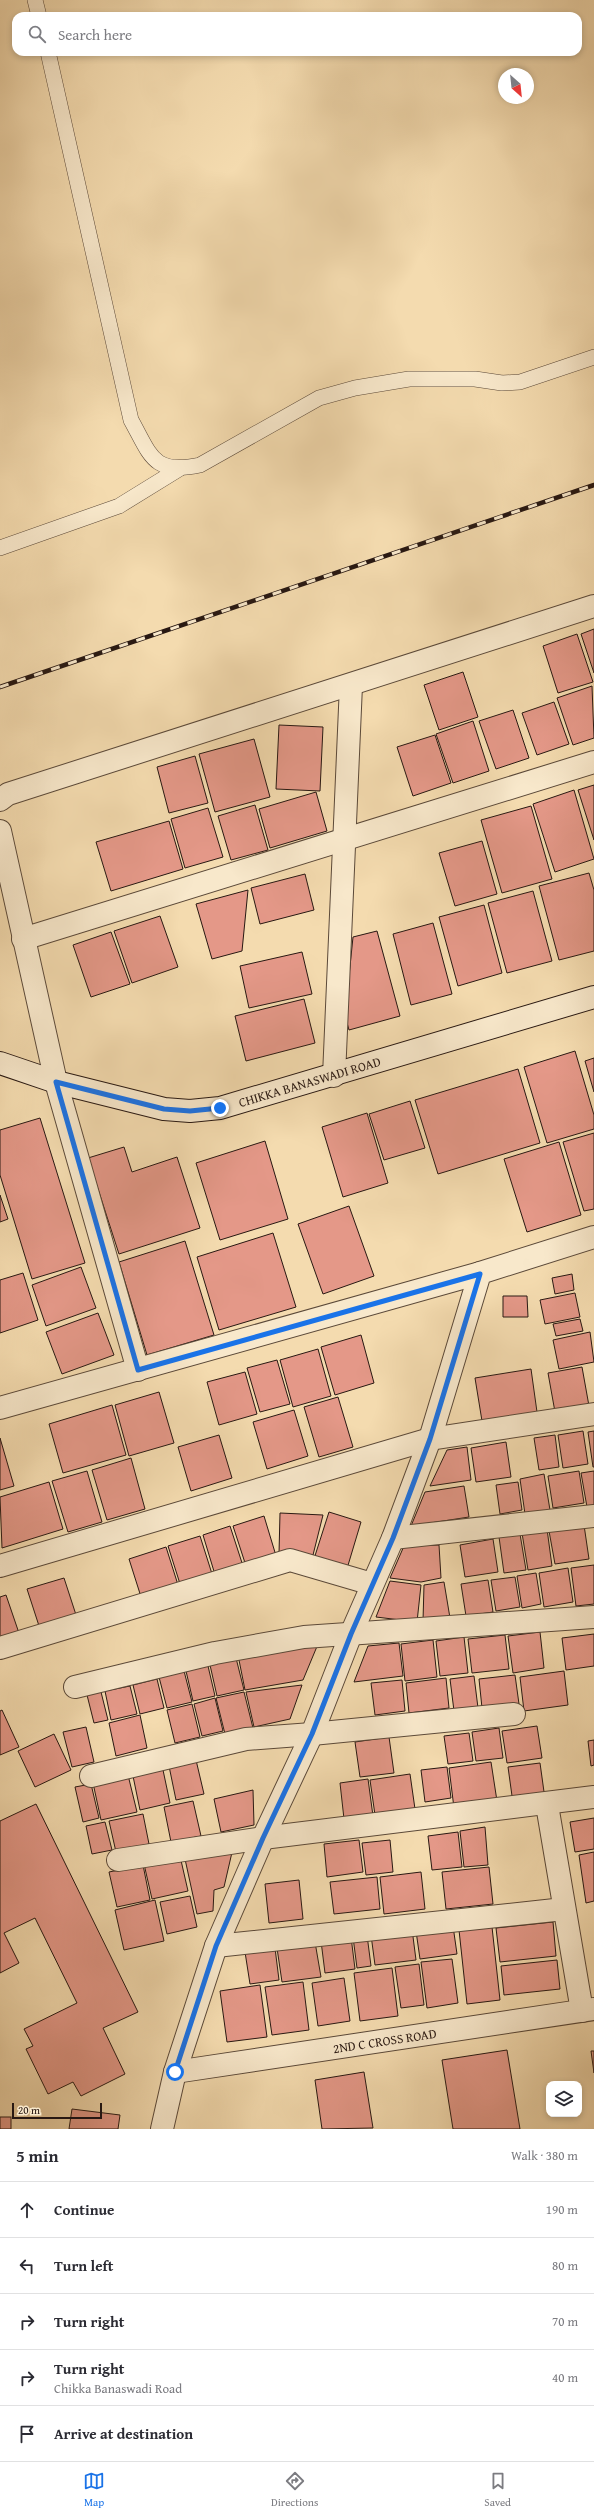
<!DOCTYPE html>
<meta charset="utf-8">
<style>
:root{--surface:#fff;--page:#f2f2f3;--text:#2b2b33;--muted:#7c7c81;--line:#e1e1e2;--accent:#1a73e8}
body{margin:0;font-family:"Gentium Book Plus",serif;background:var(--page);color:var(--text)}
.controls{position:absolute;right:12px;bottom:12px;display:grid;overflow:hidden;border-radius:8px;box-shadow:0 2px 6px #0003}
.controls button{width:36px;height:36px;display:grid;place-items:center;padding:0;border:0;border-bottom:1px solid var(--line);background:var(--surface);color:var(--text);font:20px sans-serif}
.compass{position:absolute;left:498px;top:68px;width:36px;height:36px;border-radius:50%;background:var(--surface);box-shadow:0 2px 6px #0003;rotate:153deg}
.scale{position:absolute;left:12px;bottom:10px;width:90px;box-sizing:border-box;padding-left:4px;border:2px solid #281812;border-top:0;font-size:11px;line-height:14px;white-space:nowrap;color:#281812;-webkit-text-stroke:3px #f8e8cb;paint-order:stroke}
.stop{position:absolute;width:12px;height:12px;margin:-9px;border:3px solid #1a73e8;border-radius:50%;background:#fff}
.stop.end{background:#1a73e8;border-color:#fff;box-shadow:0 1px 4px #0008}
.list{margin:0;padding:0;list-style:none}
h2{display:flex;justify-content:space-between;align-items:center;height:52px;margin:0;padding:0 16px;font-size:17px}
h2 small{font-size:13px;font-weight:400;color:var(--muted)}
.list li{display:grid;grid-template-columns:26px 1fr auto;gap:12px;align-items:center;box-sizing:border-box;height:56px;padding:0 16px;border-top:1px solid var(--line)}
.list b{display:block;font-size:15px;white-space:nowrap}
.list p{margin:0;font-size:13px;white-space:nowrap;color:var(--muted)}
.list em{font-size:13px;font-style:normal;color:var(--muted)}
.icon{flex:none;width:22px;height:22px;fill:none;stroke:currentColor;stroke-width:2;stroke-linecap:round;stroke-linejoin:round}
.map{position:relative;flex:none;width:594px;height:2129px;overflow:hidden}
.search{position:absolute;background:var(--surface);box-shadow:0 2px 6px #0003;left:12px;right:12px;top:12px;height:44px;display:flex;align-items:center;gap:10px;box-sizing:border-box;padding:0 14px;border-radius:12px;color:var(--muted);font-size:15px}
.sheet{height:332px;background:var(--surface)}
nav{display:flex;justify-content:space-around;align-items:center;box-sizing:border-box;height:56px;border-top:1px solid var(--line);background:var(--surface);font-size:11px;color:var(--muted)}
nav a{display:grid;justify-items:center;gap:2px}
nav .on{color:var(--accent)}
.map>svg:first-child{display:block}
.building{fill:#e49888;stroke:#281812}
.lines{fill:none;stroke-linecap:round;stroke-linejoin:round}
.service-casing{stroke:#5b4939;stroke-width:16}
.minor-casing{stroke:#5b4939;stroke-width:24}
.secondary-casing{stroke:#281812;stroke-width:24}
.service{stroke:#f8e8cb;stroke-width:15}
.minor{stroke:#f8e8cb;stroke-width:22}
.secondary{stroke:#f8e8cb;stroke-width:22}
.rail-casing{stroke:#281812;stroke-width:4.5}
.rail{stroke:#f8e8cb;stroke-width:3;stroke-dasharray:9;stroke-linecap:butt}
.route{stroke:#1a73e8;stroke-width:5}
.labels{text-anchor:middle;stroke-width:4;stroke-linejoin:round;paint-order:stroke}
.street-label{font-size:13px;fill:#281812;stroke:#f8e8cb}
</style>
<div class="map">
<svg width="594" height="2129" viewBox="0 0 594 2129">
<rect width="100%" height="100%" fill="#f4dbaf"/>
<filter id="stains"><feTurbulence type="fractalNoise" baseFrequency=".005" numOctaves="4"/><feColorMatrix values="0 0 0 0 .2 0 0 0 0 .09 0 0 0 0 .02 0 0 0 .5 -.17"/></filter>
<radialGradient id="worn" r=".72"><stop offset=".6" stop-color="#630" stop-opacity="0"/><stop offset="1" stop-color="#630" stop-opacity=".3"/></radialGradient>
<g class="building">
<polygon points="594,629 594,673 581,634"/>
<polygon points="577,634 593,682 558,693 543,646"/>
<polygon points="463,672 478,717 439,730 424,685"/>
<polygon points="592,686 594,738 573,745 557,698"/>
<polygon points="554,702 569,744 537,755 522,713"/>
<polygon points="513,710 529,758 496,769 479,721"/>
<polygon points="473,721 489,771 453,783 436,734"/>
<polygon points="279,725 323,727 320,791 276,789"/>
<polygon points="435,735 451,783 413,796 397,747"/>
<polygon points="254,739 270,797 215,812 199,754"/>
<polygon points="195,756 208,803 169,813 157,767"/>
<polygon points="594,785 594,840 578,790"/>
<polygon points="574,790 594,859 555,872 533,804"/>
<polygon points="316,792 327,831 270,848 259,809"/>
<polygon points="255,805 268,850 231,860 218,816"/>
<polygon points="531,806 552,879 502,893 481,820"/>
<polygon points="208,808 223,857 185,868 171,819"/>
<polygon points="169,821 183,869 111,891 96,842"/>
<polygon points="482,841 497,894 455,906 439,853"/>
<polygon points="589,873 594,890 594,951 559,960 539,886"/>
<polygon points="305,874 314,910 260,924 251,888"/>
<polygon points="248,890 242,951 212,959 196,904"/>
<polygon points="533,891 552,961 507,973 488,903"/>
<polygon points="484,905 502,973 458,986 439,917"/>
<polygon points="160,916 178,967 132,983 114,931"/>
<polygon points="433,923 452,994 411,1005 393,934"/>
<polygon points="377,931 400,1016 349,1030 345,1015 353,937"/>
<polygon points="111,932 130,984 91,997 73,945"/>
<polygon points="302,952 312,994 249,1008 240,966"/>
<polygon points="304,999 315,1043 246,1061 235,1016"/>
<polygon points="575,1051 594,1115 594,1129 547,1143 524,1067"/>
<polygon points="594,1058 594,1092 585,1061"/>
<polygon points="518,1069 540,1143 438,1174 415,1100"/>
<polygon points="410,1101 425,1148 384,1160 369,1114"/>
<polygon points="367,1113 388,1183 343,1197 322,1127"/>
<polygon points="40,1118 85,1263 32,1279 0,1175 0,1130"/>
<polygon points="594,1133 594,1209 584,1211 563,1142"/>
<polygon points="265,1141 288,1219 220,1240 196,1163"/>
<polygon points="559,1142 581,1215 527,1232 504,1159"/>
<polygon points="124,1147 132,1172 177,1157 200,1228 119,1254 88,1158"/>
<polygon points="0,1195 8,1219 0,1222"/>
<polygon points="349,1206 374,1276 323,1294 298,1224"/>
<polygon points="273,1233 296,1307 219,1330 197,1257"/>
<polygon points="185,1241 214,1335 147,1355 119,1262"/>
<polygon points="81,1267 96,1308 46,1326 32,1285"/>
<polygon points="23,1273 38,1320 0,1333 0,1280"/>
<polygon points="572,1274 574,1290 555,1294 552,1278"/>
<polygon points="575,1293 580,1317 545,1324 540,1300"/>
<polygon points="503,1296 527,1296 528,1317 503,1317"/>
<polygon points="98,1313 114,1355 62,1374 46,1332"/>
<polygon points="580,1319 583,1331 556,1336 553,1324"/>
<polygon points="590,1332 594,1362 559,1369 553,1340"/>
<polygon points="361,1335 374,1383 335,1395 321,1347"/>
<polygon points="318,1349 331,1396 293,1407 280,1360"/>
<polygon points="277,1360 290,1404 260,1412 247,1368"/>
<polygon points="582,1367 589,1406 555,1412 548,1373"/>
<polygon points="531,1369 537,1412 482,1421 475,1378"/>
<polygon points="245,1372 257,1414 219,1425 207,1382"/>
<polygon points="159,1392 174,1443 129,1456 115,1405"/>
<polygon points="338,1397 353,1447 319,1457 304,1407"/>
<polygon points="112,1405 126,1455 63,1473 49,1424"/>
<polygon points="294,1410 308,1456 267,1469 253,1422"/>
<polygon points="583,1431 588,1464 563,1468 558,1435"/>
<polygon points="594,1431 594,1467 593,1467 588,1432"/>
<polygon points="219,1435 232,1478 191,1491 178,1447"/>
<polygon points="555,1435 559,1467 539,1470 534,1438"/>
<polygon points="0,1438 14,1486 0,1490"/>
<polygon points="506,1442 511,1477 476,1482 471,1448"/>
<polygon points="467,1447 471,1480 430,1486 447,1450"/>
<polygon points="131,1458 145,1509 107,1520 92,1470"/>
<polygon points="87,1471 102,1522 68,1532 52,1481"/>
<polygon points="579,1471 584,1503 553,1508 548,1476"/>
<polygon points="594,1471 594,1505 587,1507 581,1473"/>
<polygon points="544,1474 550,1510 525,1514 520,1479"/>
<polygon points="49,1482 63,1529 2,1548 0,1497"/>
<polygon points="518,1482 522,1510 500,1514 496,1485"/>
<polygon points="464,1486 469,1517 411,1526 425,1492"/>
<polygon points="329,1512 361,1522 346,1572 313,1562"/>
<polygon points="280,1513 323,1515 313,1555 279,1554"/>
<polygon points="264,1516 277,1559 247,1569 233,1526"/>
<polygon points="584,1525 589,1559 555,1564 549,1531"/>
<polygon points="230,1526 244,1569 216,1578 203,1535"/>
<polygon points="547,1529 552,1566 528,1570 522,1533"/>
<polygon points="520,1534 526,1570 504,1573 499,1537"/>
<polygon points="200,1536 213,1577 181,1587 168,1546"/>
<polygon points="493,1539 498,1572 465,1577 460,1545"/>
<polygon points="439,1545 441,1578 421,1582 390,1578 404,1546"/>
<polygon points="166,1547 179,1588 142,1600 129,1559"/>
<polygon points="594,1565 594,1604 576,1606 571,1568"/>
<polygon points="568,1568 573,1602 544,1607 539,1573"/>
<polygon points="536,1573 541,1604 522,1608 517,1576"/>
<polygon points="515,1577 520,1607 496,1611 491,1580"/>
<polygon points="64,1578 78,1621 41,1632 27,1589"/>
<polygon points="488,1580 493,1612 466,1616 461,1584"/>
<polygon points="390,1581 421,1585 417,1622 376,1617"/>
<polygon points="444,1582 450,1618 423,1621 424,1585"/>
<polygon points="6,1595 21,1639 0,1645 0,1597"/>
<polygon points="540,1632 544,1668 513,1673 508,1636"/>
<polygon points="594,1634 594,1666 566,1670 562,1638"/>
<polygon points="505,1635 509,1669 472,1673 468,1639"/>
<polygon points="464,1637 468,1673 440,1676 436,1641"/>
<polygon points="433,1640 437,1677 405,1681 401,1644"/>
<polygon points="399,1643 403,1676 354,1682 368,1646"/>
<polygon points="318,1644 303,1680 245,1690 238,1655"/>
<polygon points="236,1658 244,1690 217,1696 210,1665"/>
<polygon points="208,1666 215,1696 193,1701 186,1671"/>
<polygon points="184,1671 192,1702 167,1708 159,1677"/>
<polygon points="564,1671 568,1705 524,1711 520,1677"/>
<polygon points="515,1675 519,1704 482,1708 479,1679"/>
<polygon points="474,1676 478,1708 454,1711 450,1679"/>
<polygon points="446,1678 449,1708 409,1713 406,1683"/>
<polygon points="157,1679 164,1708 140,1714 133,1685"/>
<polygon points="402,1680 405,1711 375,1715 371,1683"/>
<polygon points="302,1685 290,1719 254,1727 246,1692"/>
<polygon points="130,1686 137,1714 111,1720 105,1691"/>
<polygon points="101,1692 108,1720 94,1723 87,1695"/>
<polygon points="244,1692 253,1728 225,1734 216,1698"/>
<polygon points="215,1698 223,1731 202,1736 194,1704"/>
<polygon points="192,1704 200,1737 175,1743 167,1710"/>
<polygon points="2,1710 19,1747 0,1755 0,1711"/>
<polygon points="140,1715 147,1748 116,1756 109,1723"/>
<polygon points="537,1726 542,1758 507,1763 502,1731"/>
<polygon points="86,1727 94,1762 72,1767 63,1732"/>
<polygon points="499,1728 503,1758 476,1761 472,1732"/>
<polygon points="469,1733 473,1761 448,1764 444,1736"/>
<polygon points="54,1734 71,1770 35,1787 18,1751"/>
<polygon points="389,1737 394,1773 360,1777 355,1742"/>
<polygon points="594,1740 594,1765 591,1766 588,1741"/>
<polygon points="196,1760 204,1794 176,1800 169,1766"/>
<polygon points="491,1762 497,1801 454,1808 449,1768"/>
<polygon points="540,1763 545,1799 513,1803 508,1767"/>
<polygon points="447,1767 451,1798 425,1802 421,1770"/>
<polygon points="163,1770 170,1803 140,1810 133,1776"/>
<polygon points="410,1774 415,1809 375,1815 370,1780"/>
<polygon points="128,1775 137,1812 101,1820 93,1783"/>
<polygon points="368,1779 373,1816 344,1819 340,1783"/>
<polygon points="91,1784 99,1818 83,1822 75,1787"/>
<polygon points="253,1790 254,1825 221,1832 214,1799"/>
<polygon points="193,1801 201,1836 171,1842 164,1807"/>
<polygon points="36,1804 138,2012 103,2028 125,2074 81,2096 73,2082 48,2094 26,2049 33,2046 24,2029 77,2003 35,1918 4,1933 19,1963 0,1973 0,1821"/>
<polygon points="143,1814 149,1844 116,1852 109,1821"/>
<polygon points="594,1818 594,1849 575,1852 570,1822"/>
<polygon points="105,1822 112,1850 92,1854 86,1826"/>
<polygon points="485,1827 488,1865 464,1867 460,1831"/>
<polygon points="458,1832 462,1867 432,1870 428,1836"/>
<polygon points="359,1840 363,1872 327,1877 324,1844"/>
<polygon points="390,1840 393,1872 366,1875 362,1843"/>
<polygon points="233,1848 224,1887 214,1890 213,1911 197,1914 185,1859"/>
<polygon points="594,1852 594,1901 586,1903 579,1855"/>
<polygon points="180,1856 188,1891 152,1899 144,1864"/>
<polygon points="143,1865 150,1900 117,1907 109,1872"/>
<polygon points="489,1867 493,1904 446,1909 442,1872"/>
<polygon points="421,1872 425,1909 384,1914 380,1877"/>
<polygon points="377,1877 380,1909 334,1914 330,1882"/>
<polygon points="299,1880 303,1919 269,1923 265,1884"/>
<polygon points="190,1896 197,1927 167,1934 160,1902"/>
<polygon points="155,1900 164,1941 124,1950 115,1910"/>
<polygon points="553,1922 556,1956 500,1962 496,1928"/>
<polygon points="453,1926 457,1954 420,1959 416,1931"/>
<polygon points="492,1927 500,2000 467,2004 459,1930"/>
<polygon points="412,1929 416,1960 375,1965 371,1935"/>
<polygon points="367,1935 371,1966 357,1968 353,1937"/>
<polygon points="351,1937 355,1969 325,1973 321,1941"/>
<polygon points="315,1942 321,1977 282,1982 277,1948"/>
<polygon points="275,1948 279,1980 250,1984 245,1952"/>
<polygon points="452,1959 458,2003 427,2008 421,1962"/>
<polygon points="557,1960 560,1989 504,1995 501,1966"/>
<polygon points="419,1964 424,2005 401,2008 395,1967"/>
<polygon points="392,1968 398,2016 360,2021 354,1973"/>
<polygon points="344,1978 350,2021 318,2026 312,1983"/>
<polygon points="303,1982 309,2030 272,2035 265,1987"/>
<polygon points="260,1985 267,2037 227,2042 220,1991"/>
<polygon points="507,2050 520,2129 453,2129 442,2060"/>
<polygon points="591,2051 594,2051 594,2073"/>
<polygon points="364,2072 373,2128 322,2129 315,2080"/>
<polygon points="72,2109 120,2115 118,2129 69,2129"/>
<rect x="0" y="2117" width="11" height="12"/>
</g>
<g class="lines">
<g class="service-casing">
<g id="service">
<polyline points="35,0 39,16"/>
<path d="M 48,52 L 131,420 C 151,456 153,475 200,465 L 319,398 L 355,388 L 409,379 L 475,379 L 502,383 L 520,382 L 594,357"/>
<polyline points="0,548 119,506 179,469"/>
</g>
</g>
<g class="minor-casing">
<g id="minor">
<polyline points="0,800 8,794 594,606"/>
<polyline points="0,831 56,1082 138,1370"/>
<polyline points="23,939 594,762"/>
<polyline points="334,1076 351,685"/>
<polyline points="0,1408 480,1273"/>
<polyline points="393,1538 594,1516"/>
<polyline points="0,1566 430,1439 594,1414"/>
<polyline points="0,1648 290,1560 372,1584"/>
<polyline points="75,1687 215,1653 304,1637 594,1617"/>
<polyline points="91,1776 246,1739 312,1734 514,1714"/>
<polyline points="547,1805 582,2011"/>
<polyline points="118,1860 263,1838 594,1797"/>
<polyline points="216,1946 564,1909"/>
<path id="s1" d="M 175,2072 L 594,2009"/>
<polyline points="162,2129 175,2072 216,1946 263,1838 312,1734 351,1634 393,1538 430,1439 480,1273 594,1237"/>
</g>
</g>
<g class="secondary-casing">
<g id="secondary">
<path id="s2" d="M 0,1063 L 56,1082 L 164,1109 L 190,1111 L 220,1108 L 594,997"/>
</g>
</g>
<use href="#service" class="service"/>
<use href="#minor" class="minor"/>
<use href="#secondary" class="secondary"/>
<g class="rail-casing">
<polyline id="rail" points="0,687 594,485"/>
</g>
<use href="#rail" class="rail"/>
</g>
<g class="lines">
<polyline class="route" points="175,2072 216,1946 263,1838 312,1734 351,1634 393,1538 430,1439 480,1274 138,1370 56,1082 164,1109 190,1111 220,1108"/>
</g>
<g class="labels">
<g class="street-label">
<text dy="5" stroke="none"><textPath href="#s2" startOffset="320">CHIKKA BANASWADI ROAD</textPath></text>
<text dy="5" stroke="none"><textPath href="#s1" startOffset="212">2ND C CROSS ROAD</textPath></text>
</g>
</g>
<rect width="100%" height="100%" filter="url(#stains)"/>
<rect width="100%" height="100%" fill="url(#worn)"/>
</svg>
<div class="controls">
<button><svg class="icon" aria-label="layers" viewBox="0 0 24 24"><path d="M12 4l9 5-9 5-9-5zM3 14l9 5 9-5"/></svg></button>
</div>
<svg class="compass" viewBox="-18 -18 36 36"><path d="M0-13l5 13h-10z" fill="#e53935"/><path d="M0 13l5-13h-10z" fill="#7c7c81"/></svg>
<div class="scale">20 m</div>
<div class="stop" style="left:175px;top:2072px"></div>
<div class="stop end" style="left:220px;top:1108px"></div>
<div class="search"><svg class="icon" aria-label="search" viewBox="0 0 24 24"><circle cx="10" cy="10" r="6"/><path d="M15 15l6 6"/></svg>Search here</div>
</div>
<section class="sheet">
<h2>5 min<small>Walk · 380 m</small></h2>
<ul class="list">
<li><svg class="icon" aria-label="ahead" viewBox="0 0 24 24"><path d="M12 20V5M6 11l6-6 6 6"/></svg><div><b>Continue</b></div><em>190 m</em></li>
<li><svg class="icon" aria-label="left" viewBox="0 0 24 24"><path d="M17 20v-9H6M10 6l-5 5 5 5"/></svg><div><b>Turn left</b></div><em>80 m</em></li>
<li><svg class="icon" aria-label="right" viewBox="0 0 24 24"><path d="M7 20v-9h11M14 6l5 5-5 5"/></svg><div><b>Turn right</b></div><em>70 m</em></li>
<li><svg class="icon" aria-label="right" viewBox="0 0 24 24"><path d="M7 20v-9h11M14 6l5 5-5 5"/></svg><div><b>Turn right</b><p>Chikka Banaswadi Road</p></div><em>40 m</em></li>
<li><svg class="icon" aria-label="arrive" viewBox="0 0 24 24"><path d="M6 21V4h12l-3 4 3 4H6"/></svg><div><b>Arrive at destination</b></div></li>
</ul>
</section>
<nav>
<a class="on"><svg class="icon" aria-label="map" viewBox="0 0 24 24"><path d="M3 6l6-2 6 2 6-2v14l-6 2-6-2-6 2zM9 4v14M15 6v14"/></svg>Map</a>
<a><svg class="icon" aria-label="directions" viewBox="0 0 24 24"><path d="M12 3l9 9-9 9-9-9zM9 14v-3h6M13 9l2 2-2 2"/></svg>Directions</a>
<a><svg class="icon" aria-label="saved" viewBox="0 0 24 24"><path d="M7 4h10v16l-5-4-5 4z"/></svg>Saved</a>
</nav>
